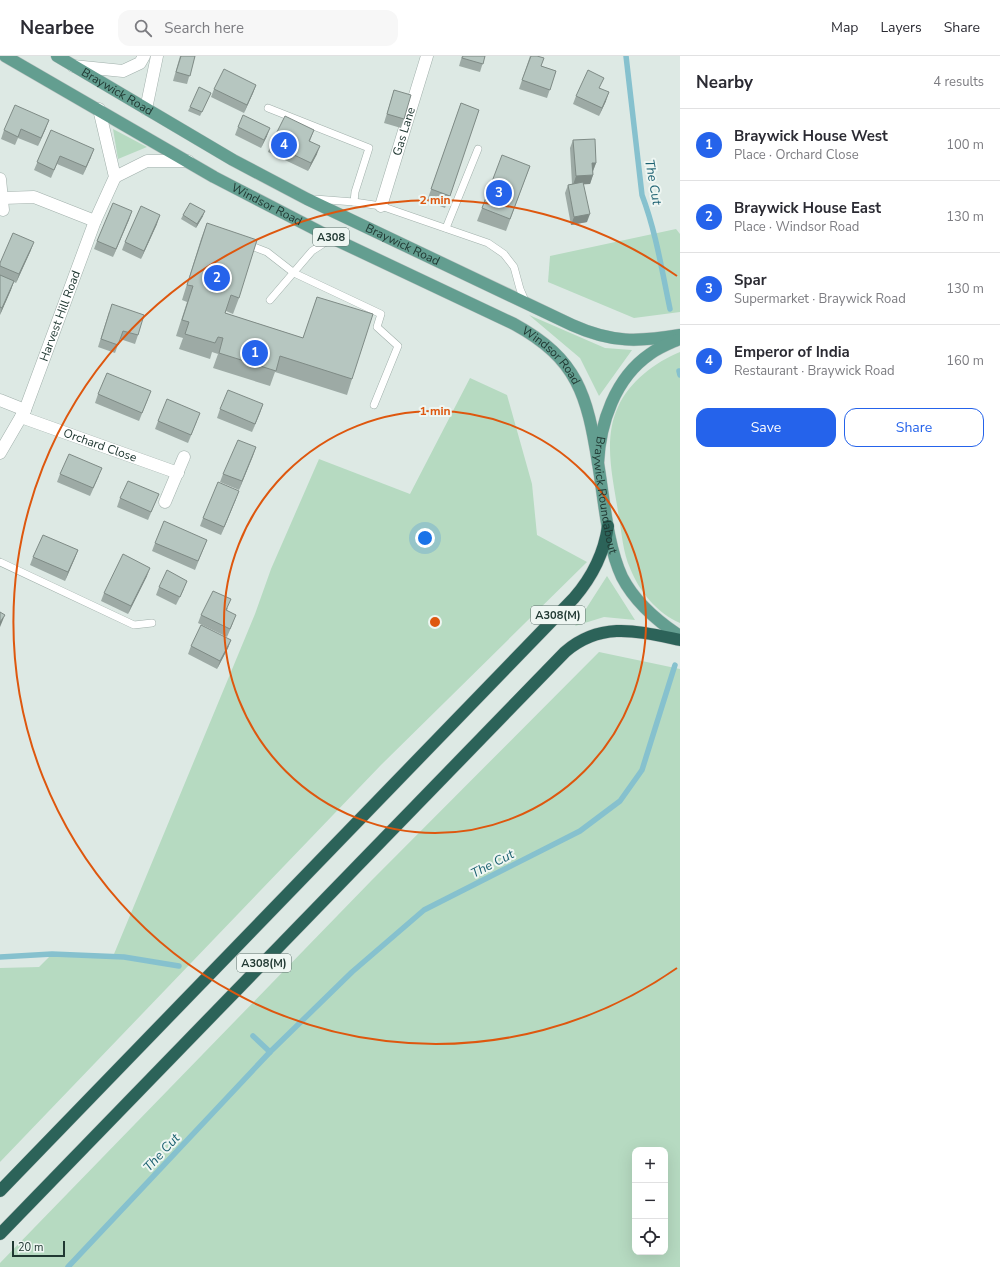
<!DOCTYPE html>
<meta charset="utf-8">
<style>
:root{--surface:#fff;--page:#f7f7f7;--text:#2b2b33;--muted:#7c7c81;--line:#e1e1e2;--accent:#2563eb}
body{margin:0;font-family:"Nunito Sans",sans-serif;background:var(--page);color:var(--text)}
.controls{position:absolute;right:12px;bottom:12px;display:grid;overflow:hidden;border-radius:8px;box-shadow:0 4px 16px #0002}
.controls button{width:36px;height:36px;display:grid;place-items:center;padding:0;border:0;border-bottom:1px solid var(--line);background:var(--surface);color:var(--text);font:20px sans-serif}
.scale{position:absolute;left:12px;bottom:10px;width:53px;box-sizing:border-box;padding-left:4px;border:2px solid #203832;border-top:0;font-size:11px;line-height:14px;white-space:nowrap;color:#203832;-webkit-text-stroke:3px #eef6f2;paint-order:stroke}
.you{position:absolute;left:425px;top:482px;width:14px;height:14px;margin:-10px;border:3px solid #fff;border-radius:50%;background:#1a73e8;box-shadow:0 0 0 6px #1a73e833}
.badge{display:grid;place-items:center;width:26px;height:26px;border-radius:50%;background:var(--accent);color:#fff;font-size:13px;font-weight:700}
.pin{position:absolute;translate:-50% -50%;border:2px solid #fff;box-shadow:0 1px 4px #0006}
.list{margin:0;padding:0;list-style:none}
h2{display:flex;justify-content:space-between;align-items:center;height:52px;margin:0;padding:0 16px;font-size:17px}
h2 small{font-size:13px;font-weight:400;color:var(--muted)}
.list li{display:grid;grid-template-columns:26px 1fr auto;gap:12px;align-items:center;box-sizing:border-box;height:72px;padding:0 16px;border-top:1px solid var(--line)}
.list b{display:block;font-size:15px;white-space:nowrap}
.list p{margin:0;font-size:13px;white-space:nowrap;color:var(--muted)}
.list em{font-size:13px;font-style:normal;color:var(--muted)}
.actions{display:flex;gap:8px;padding:12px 16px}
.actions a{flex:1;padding:9px 0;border:1px solid var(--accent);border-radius:12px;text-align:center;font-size:14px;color:var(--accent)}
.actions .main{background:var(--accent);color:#fff}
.icon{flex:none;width:22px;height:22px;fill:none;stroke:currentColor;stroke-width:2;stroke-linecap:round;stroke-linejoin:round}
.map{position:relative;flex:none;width:680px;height:1211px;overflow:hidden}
header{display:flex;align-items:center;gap:24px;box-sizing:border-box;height:56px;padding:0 20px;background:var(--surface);border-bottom:1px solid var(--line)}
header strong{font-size:19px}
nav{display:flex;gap:22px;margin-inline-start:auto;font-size:14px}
.search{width:280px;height:36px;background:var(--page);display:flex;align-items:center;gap:10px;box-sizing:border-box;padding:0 14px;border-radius:12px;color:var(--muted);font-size:15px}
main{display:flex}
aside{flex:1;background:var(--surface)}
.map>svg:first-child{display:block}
.green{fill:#b6dac1;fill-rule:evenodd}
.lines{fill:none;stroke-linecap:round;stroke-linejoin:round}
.stream{stroke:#86c1ce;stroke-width:5.5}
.service-casing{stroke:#a1b0ab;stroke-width:8}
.minor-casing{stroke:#a1b0ab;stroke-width:13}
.primary-casing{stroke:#bcc3c2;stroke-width:13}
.motorway-casing{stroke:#bcc3c2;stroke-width:13}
.service{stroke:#fff;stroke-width:7}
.minor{stroke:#fff;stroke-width:12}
.primary{stroke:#639e90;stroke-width:12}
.motorway{stroke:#2c6359;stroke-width:12}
.wall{fill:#9daaa5}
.shaded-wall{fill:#7f8b86}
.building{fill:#b6c6c0;stroke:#7f8b86}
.ring{fill:none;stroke:#de570e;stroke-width:2}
.labels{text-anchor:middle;stroke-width:4;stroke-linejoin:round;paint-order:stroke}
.shield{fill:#eef6f2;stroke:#5e716c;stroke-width:1}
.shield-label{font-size:11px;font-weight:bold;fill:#203832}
.street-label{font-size:12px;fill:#203832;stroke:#eef6f2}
.water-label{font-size:13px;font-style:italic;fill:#1c6171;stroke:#eef6f2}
.centre{fill:#de570e;stroke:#eef6f2;stroke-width:2}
.ring-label{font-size:12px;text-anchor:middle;font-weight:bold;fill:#de570e;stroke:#eef6f2;stroke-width:4;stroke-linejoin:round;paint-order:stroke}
</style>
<header>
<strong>Nearbee</strong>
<div class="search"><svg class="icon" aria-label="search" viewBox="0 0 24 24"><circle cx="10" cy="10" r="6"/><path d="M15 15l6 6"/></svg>Search here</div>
<nav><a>Map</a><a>Layers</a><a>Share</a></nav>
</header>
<main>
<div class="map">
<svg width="680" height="1211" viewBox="0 0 680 1211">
<rect width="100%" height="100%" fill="#dde9e4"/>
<g class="green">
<polygon points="113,73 147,91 118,103"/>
<polygon points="676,173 680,178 680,256 634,262 548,226 550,200"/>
<polygon points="529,259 605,292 632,294 599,340 580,302"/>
<path d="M 680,296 L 680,567 C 657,557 639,535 630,512 C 623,497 622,478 619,462 C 614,426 602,385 618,351 C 629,326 655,306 680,296 Z"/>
<polygon points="470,322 507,339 532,428 537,479 587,506 381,709 0,1106 0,912 39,911 52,898 86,900 114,898 255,558 271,513 319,403 410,438"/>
<polygon points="607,520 635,564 604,561 575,570"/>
<path d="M 599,596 L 680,613 L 680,1211 L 0,1211 L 0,1207 L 371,825 ZM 635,1094 L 665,1094 L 665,1196 L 635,1196 Z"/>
</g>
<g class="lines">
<g class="stream">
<path d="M 626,0 L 642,139 C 656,176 662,215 670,253"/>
<polyline points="679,315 680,319"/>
<polyline points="0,901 52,898 124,901 179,910"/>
<polyline points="253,980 270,996"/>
<polyline points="68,1211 270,996 352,916 424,854 580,775 620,745 642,714 675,609"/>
</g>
<g class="service-casing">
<g id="service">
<polyline points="268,52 369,92 355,136 354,146"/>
<polyline points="315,143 354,146 381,150 488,187 504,198 514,211 520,233 526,247"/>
<polyline points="446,172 478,93"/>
<polyline points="246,188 267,196 294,217 381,258 377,271 398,290 374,349"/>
<polyline points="270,244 312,195 332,182"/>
<polyline points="0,506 134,569 152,567"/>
</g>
</g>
<g class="minor-casing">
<g id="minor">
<polyline points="73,10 123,15 140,7 144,0"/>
<polyline points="146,53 157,0"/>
<polyline points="115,121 147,105 188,105"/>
<polyline points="0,123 3,154"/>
<polyline points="3,142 34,141 95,165"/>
<path id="s1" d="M 381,150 L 427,0"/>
<polyline points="0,344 25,354"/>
<path id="s2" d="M 21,361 L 178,417"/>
<path id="s3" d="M 0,397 L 25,354 L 95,165 L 115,121 L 99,53"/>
<polyline points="165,446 184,401"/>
</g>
</g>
<g class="primary-casing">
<g id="primary">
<path id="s4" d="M 5,0 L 214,121 L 332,182 L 514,268 C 578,303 587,339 598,407"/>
<path id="s5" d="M 57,0 L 233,104 L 307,143 L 572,269 C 612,287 638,286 680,279"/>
<path id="s6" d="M 677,284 C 668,288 658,292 650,298 C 615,322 600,367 598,407 C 604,442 607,489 622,521 C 635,546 657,565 680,580"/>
</g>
</g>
<g class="motorway-casing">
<g id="motorway">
<path d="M 0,1135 L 574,542 C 593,520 604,498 608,470"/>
<path d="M 0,1178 L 565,596 C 601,565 637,575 680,584"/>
</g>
</g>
<use href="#service" class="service"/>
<use href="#minor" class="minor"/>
<use href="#primary" class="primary"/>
<use href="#motorway" class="motorway"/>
</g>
<g class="wall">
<polygon points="180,0 195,0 187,28 173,25"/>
<polygon points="462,0 485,0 480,16 459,10"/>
<polygon points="530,0 541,10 556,15 547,42 519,33"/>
<polygon points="256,29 253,37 244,57 211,41 214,33"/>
<polygon points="600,32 606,45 599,60 573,48 576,40"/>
<polygon points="394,34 404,63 401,72 384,67"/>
<polygon points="209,41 200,60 188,55 190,51"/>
<polygon points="461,47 479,54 445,152 427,145"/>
<polygon points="238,71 267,80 261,92 235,79"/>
<polygon points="46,72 38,90 18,82 15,89 1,83 4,74"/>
<polygon points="51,74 91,101 83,119 57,108 51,122 34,114"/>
<polygon points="314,74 310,85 317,98 308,115 268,96 271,88"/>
<polygon points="573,84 596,107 593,115 593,119 590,128 583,128 587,166 571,169 565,137 568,129 572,128 570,92"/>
<polygon points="530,110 506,175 477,165 482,152"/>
<polygon points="132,155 113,201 94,193 97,185"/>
<polygon points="183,159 203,160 196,172 181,163"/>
<polygon points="207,167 239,242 233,258 226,255 225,257 303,282 317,241 352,323 347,339 275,316 270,330 213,312 218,298 212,296 210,303 179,293 183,282 176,280 187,246 182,244 201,183"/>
<polygon points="157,168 141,203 122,194 125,186"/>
<polygon points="31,194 16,227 14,226 0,259 0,207"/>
<polygon points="109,256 138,279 135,288 120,283 115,297 98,291"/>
<polygon points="98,338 148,343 139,365 95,347"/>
<polygon points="263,348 252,376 217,362 220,353"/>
<polygon points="158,365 197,365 188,387 155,373"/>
<polygon points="256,391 239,434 220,426 223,418"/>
<polygon points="60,418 99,420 90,440 57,426"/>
<polygon points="159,438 148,464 117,451 120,442"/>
<polygon points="236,443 221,479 200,470 203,462"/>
<polygon points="207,484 195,514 152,495 155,487"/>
<polygon points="78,494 65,525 30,509 33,501"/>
<polygon points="147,520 128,558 101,545 104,537"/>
<polygon points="159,531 184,533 176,549 156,539"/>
<polygon points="228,552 227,554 233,567 227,581 198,567 201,559"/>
<polygon points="231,584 228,592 217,613 188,598 191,590"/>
</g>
<g class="shaded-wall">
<polygon points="256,29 253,37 244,57 247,49"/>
<polygon points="609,36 606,45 599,60 602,52"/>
<polygon points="49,64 46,72 38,90 41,82"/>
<polygon points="270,72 267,80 261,92 264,84"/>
<polygon points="320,90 317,98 308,115 311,107"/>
<polygon points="94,93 91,101 83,119 86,111"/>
<polygon points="592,107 596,107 593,115 589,115"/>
<polygon points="593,119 590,128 573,129 576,120"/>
<polygon points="132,155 129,164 113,201 116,193"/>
<polygon points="205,155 203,160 196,172 197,168"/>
<polygon points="590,158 587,166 571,169 574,161"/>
<polygon points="160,159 157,168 141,203 144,195"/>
<polygon points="34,186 31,194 16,227 19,218"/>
<polygon points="14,225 11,234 0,259 2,252"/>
<polygon points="263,348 260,357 252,376 255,368"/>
<polygon points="256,391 253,400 239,434 242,425"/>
<polygon points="239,435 236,443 221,479 224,471"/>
<polygon points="78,494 75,502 65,525 68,516"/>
<polygon points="150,512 147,520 128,558 131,550"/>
<polygon points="5,559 0,571 0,566"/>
<polygon points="231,584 228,592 217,613 220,605"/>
</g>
<g class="building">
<polygon points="181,0 195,0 190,20 176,16"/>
<polygon points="463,0 485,0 483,8 462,2"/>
<polygon points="531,0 537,0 544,2 541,10 556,15 550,34 522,24"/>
<polygon points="224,13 256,29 247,49 214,33"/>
<polygon points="588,14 604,22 599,32 609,36 602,52 576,40"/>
<polygon points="199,31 211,37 202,56 190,51"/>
<polygon points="394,34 411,39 404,63 387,58"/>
<polygon points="461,47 479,54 450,140 431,133"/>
<polygon points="15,49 49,64 41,82 21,73 18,81 4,74"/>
<polygon points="243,59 270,72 264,84 238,71"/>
<polygon points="285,60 314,74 309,85 320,90 311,107 271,88"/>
<polygon points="51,74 94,93 86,111 60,100 54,114 37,106"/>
<polygon points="595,83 596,107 592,107 593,119 576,120 573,84"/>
<polygon points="502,99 530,110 510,163 482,152"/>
<polygon points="583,126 590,158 574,161 568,129"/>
<polygon points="113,147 132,155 116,193 97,185"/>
<polygon points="190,147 205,155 197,168 183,159"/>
<polygon points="141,150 160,159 144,195 125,186"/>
<polygon points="207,167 257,184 239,242 231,239 225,257 303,282 317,241 373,258 352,323 280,300 276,315 219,297 223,282 218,281 215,287 185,278 189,266 182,264 193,230 187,229"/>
<polygon points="13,177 34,186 19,218 0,210 0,207"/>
<polygon points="0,219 14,225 2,252 0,251"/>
<polygon points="112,248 144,259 138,279 123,275 118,289 101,283"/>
<polygon points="107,317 151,335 142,357 98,338"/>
<polygon points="228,334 263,348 255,368 220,353"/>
<polygon points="167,343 200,357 191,379 158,365"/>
<polygon points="238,384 256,391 242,425 223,418"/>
<polygon points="69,398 102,412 93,432 60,418"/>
<polygon points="128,425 159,438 151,456 120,442"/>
<polygon points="218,426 239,435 224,471 203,462"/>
<polygon points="164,465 207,484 198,505 155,487"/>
<polygon points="43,479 78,494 68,516 33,501"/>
<polygon points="123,498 150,512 131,550 104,537"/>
<polygon points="167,514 187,525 180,541 159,531"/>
<polygon points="213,535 231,543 226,554 236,559 230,573 201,559"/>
<polygon points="0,556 5,559 0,566"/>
<polygon points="201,569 231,584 220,605 191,590"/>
</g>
<g class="ring">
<circle cx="435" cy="566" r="211"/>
<path d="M677 912A422 422 0 1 1 677 220"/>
</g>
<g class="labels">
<g class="shield">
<rect x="313" y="172" width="36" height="18" rx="3"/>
<rect x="531" y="550" width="54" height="18" rx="3"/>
<rect x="237" y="898" width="54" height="18" rx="3"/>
</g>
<g class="shield-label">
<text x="331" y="185">A308</text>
<text x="558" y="563">A308(M)</text>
<text x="264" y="911">A308(M)</text>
</g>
<g class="street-label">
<text dy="4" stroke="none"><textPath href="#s5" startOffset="70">Braywick Road</textPath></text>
<text dy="4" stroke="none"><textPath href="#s1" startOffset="78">Gas Lane</textPath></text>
<text dy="4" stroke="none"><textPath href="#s4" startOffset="301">Windsor Road</textPath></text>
<text dy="4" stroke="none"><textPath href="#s5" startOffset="394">Braywick Road</textPath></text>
<text dy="4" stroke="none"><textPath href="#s3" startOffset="150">Harvest Hill Road</textPath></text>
<text dy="4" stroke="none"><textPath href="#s4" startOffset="625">Windsor Road</textPath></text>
<text dy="4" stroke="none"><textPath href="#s2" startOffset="84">Orchard Close</textPath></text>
<text dy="4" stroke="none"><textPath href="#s6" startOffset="188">Braywick Roundabout</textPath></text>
</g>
<g class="water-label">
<text transform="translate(654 126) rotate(80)" y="5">The Cut</text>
<text transform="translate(492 807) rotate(-27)" y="5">The Cut</text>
<text transform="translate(161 1096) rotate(-47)" y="5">The Cut</text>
</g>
</g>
<circle cx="435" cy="566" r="6" class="centre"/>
<g class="ring-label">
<text x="435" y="148">2 min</text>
<text x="435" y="359">1 min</text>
</g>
</svg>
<div class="controls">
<button>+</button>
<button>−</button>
<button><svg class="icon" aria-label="locate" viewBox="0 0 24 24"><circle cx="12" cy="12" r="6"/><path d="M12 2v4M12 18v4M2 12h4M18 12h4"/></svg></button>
</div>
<div class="scale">20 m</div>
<div class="you"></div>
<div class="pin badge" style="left:255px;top:297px">1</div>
<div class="pin badge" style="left:217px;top:222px">2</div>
<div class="pin badge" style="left:499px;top:137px">3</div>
<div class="pin badge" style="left:284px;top:89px">4</div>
</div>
<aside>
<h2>Nearby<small>4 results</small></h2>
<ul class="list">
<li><span class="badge">1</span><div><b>Braywick House West</b><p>Place · Orchard Close</p></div><em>100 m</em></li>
<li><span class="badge">2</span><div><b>Braywick House East</b><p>Place · Windsor Road</p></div><em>130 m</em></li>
<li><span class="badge">3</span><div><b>Spar</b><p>Supermarket · Braywick Road</p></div><em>130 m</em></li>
<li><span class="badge">4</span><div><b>Emperor of India</b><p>Restaurant · Braywick Road</p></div><em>160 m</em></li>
</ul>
<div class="actions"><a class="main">Save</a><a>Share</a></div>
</aside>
</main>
